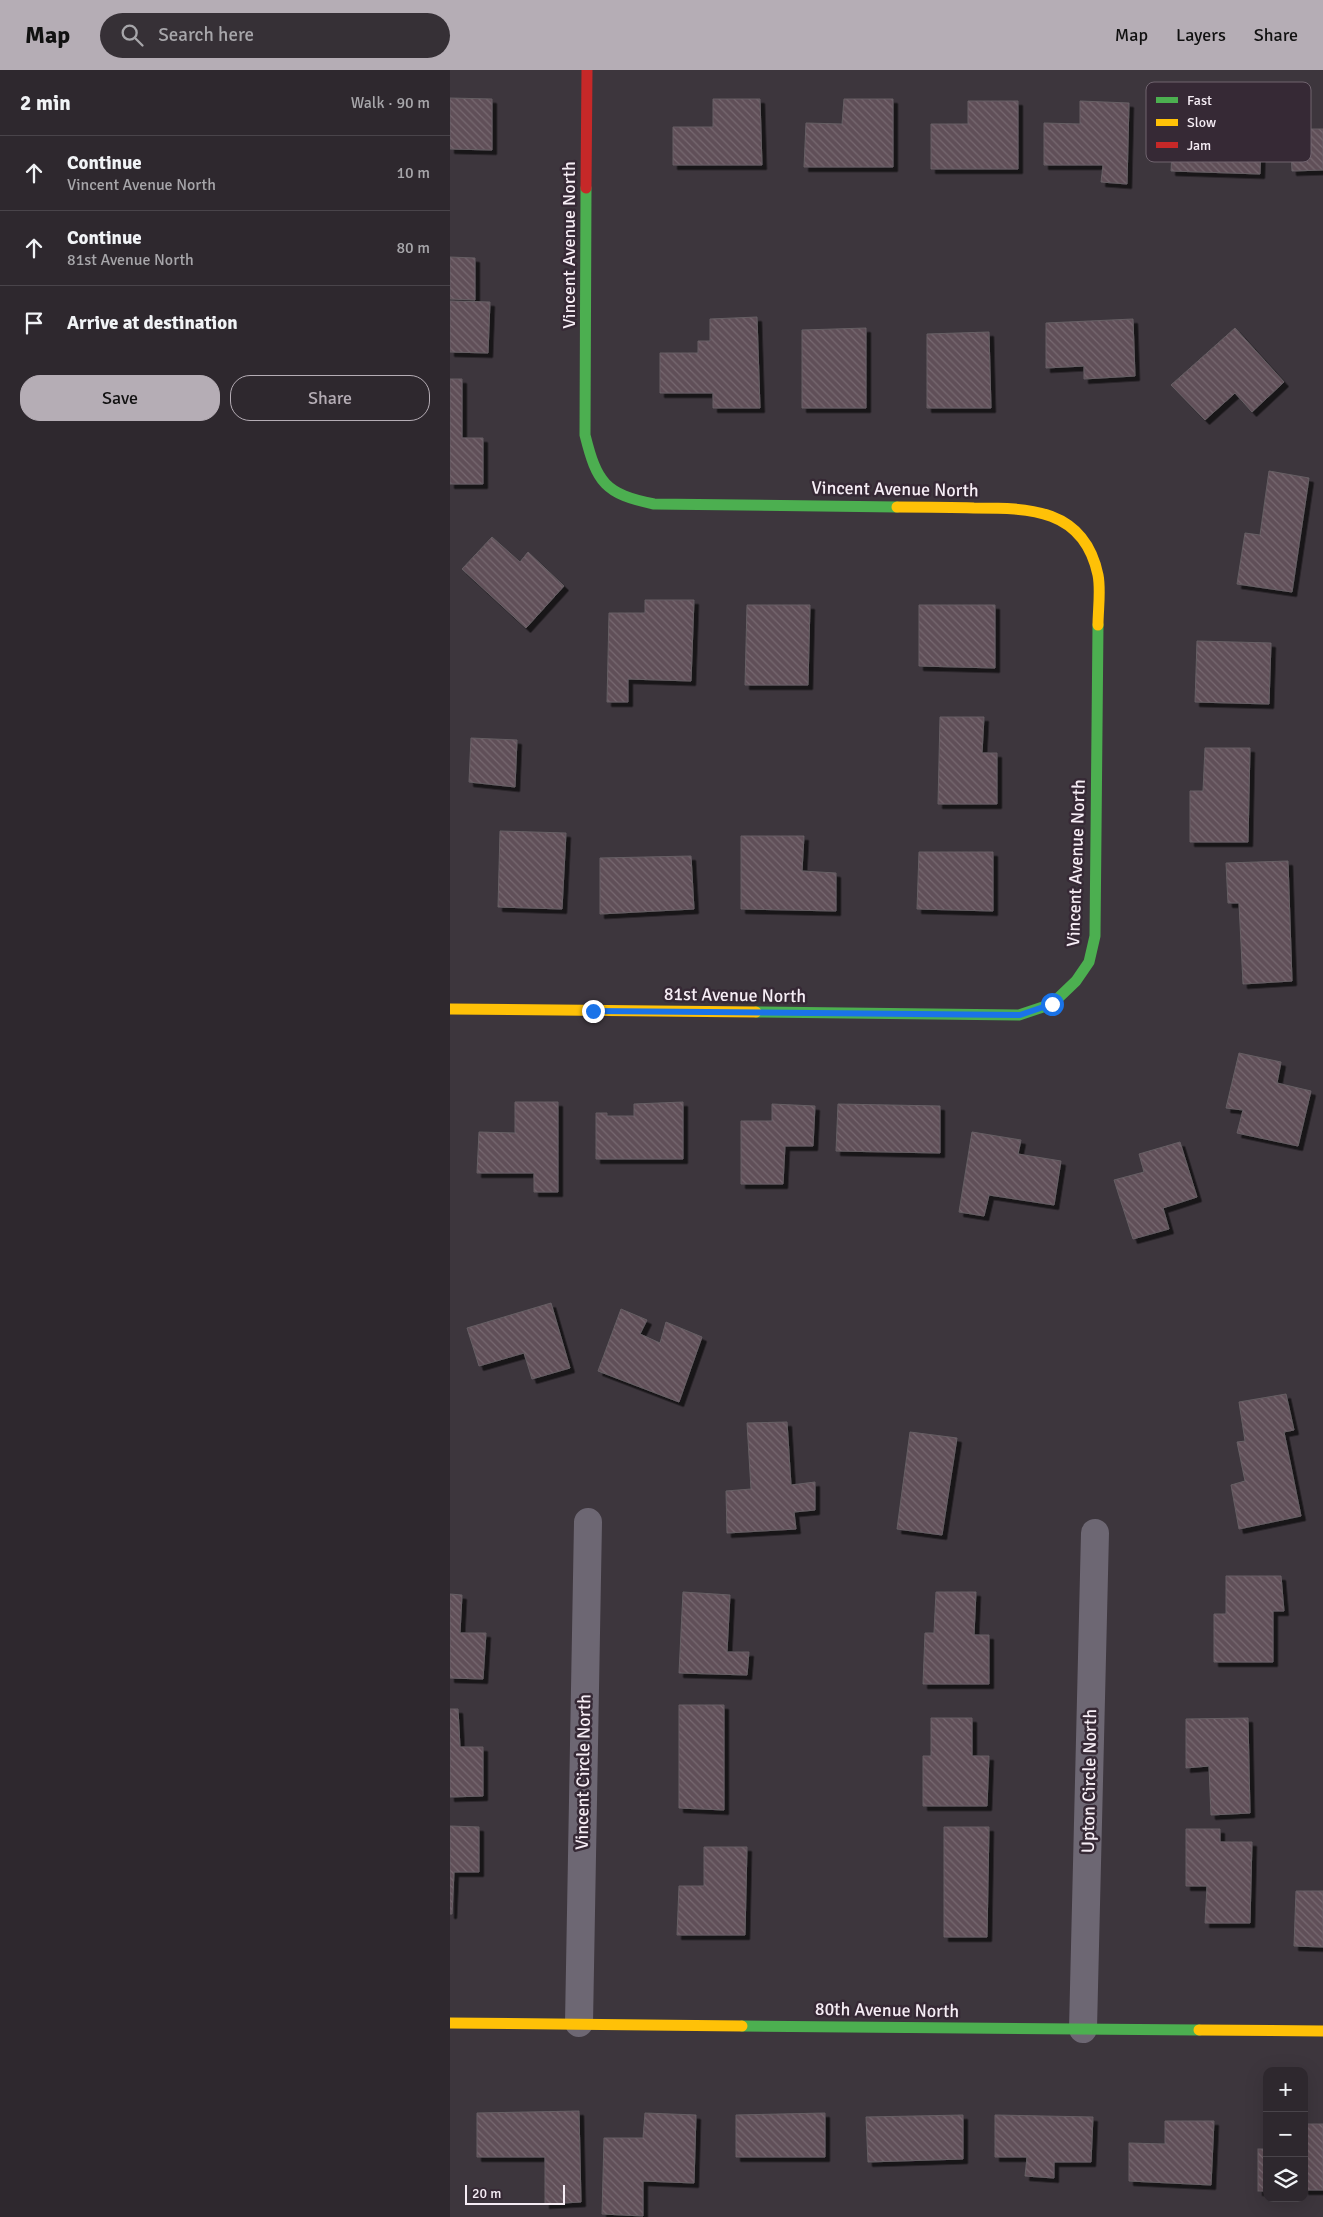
<!DOCTYPE html>
<meta charset="utf-8">
<style>
:root{--surface:#2e282e;--page:#363036;--text:#f1f3f6;--muted:#a7a6aa;--line:#49444a;--accent:#b5adb5}
body{margin:0;font-family:Signika,sans-serif;background:var(--page);color:var(--text)}
.controls{position:absolute;right:15px;bottom:15px;display:grid;overflow:hidden;border-radius:10px;box-shadow:0 5px 20px #0002}
.controls button{width:45px;height:45px;display:grid;place-items:center;padding:0;border:0;border-bottom:1px solid var(--line);background:var(--surface);color:var(--text);font:25px sans-serif}
.scale{position:absolute;left:15px;bottom:12px;width:100px;box-sizing:border-box;padding-left:5px;border:2px solid #f6edf5;border-top:0;font-size:14px;line-height:18px;white-space:nowrap;color:#f6edf5;-webkit-text-stroke:4px #362935;paint-order:stroke}
.stop{position:absolute;width:15px;height:15px;margin:-11px;border:4px solid #1a73e8;border-radius:50%;background:#fff}
.stop.end{background:#1a73e8;border-color:#fff;box-shadow:0 1px 5px #0008}
.list{margin:0;padding:0;list-style:none}
h2{display:flex;justify-content:space-between;align-items:center;height:65px;margin:0;padding:0 20px;font-size:21px}
h2 small{font-size:16px;font-weight:400;color:var(--muted)}
.list li{display:grid;grid-template-columns:32px 1fr auto;gap:15px;align-items:center;box-sizing:border-box;height:75px;padding:0 20px;border-top:1px solid var(--line)}
.list b{display:block;font-size:19px;white-space:nowrap}
.list p{margin:0;font-size:16px;white-space:nowrap;color:var(--muted)}
.list em{font-size:16px;font-style:normal;color:var(--muted)}
.actions{display:flex;gap:10px;padding:15px 20px}
.actions a{flex:1;padding:11px 0;border:1px solid var(--accent);border-radius:20px;text-align:center;font-size:18px;color:var(--accent)}
.actions .main{background:var(--accent);color:#111}
.icon{flex:none;width:28px;height:28px;fill:none;stroke:currentColor;stroke-width:2;stroke-linecap:round;stroke-linejoin:round}
.map{position:relative;flex:none;width:873px;height:2147px;overflow:hidden}
header{display:flex;align-items:center;gap:30px;box-sizing:border-box;height:70px;padding:0 25px;background:var(--accent);color:#111}
header strong{font-size:24px}
nav{display:flex;gap:28px;margin-inline-start:auto;font-size:18px}
.search{width:350px;height:45px;background:var(--page);display:flex;align-items:center;gap:12px;box-sizing:border-box;padding:0 18px;border-radius:28px;color:var(--muted);font-size:19px}
main{display:flex}
aside{flex:1;background:var(--surface)}
.map>svg:first-child{display:block}
.building{fill:url(#building-back-hatch);stroke:#665f64;filter:url(#shadow)}
.lines{fill:none;stroke-linecap:round;stroke-linejoin:round}
.street{stroke:#6d6773;stroke-width:28}
.fast{stroke:#4caf50;stroke-width:11}
.slow{stroke:#ffc107;stroke-width:11}
.jam{stroke:#c62828;stroke-width:11}
.route{stroke:#1a73e8;stroke-width:6}
.labels{text-anchor:middle;stroke-width:5;stroke-linejoin:round;paint-order:stroke}
.street-label{font-size:18px;fill:#f6edf5;stroke:#362935}
.key{fill:#362935;stroke:#70646f;stroke-width:1}
.key-label{font-size:14px;fill:#f6edf5}
</style>
<header>
<strong>Map</strong>
<div class="search"><svg class="icon" aria-label="search" viewBox="0 0 24 24"><circle cx="10" cy="10" r="6"/><path d="M15 15l6 6"/></svg>Search here</div>
<nav><a>Map</a><a>Layers</a><a>Share</a></nav>
</header>
<main>
<aside>
<h2>2 min<small>Walk · 90 m</small></h2>
<ul class="list">
<li><svg class="icon" aria-label="ahead" viewBox="0 0 24 24"><path d="M12 20V5M6 11l6-6 6 6"/></svg><div><b>Continue</b><p>Vincent Avenue North</p></div><em>10 m</em></li>
<li><svg class="icon" aria-label="ahead" viewBox="0 0 24 24"><path d="M12 20V5M6 11l6-6 6 6"/></svg><div><b>Continue</b><p>81st Avenue North</p></div><em>80 m</em></li>
<li><svg class="icon" aria-label="arrive" viewBox="0 0 24 24"><path d="M6 21V4h12l-3 4 3 4H6"/></svg><div><b>Arrive at destination</b></div></li>
</ul>
<div class="actions"><a class="main">Save</a><a>Share</a></div>
</aside>
<div class="map">
<svg width="873" height="2147" viewBox="0 0 873 2147">
<defs>
<pattern id="building-back-hatch" width="6" height="6" patternUnits="userSpaceOnUse" patternTransform="scale(1.25)"><rect width="6" height="6" fill="#604f58"/><path d="M-1 5l2 2M0 0l6 6M5-1l2 2" fill="none" stroke="#776971"/></pattern>
<filter id="shadow"><feDropShadow dx="4.5" dy="4.5" stdDeviation="0" flood-color="#0009"/></filter>
</defs>
<rect width="100%" height="100%" fill="#3d363d"/>
<g class="building">
<polygon points="0,28 42,29 42,80 0,79"/>
<polygon points="263,29 310,29 312,95 223,95 223,57 263,57"/>
<polygon points="394,29 443,29 443,97 354,97 356,53 392,54"/>
<polygon points="518,31 568,31 568,99 481,99 481,54 518,54"/>
<polygon points="630,31 679,33 677,114 651,112 653,95 594,95 594,53 630,54"/>
<polygon points="761,33 812,33 810,104 721,101 723,59 761,59"/>
<polygon points="840,59 873,59 873,100 842,101"/>
<polygon points="0,187 25,188 25,230 0,229"/>
<polygon points="0,231 40,232 38,283 0,282"/>
<polygon points="307,247 310,338 263,338 263,323 210,323 210,283 248,283 248,271 260,271 260,249"/>
<polygon points="683,249 685,306 634,309 634,296 596,298 596,253"/>
<polygon points="416,258 416,338 352,338 352,260"/>
<polygon points="785,258 834,312 802,342 785,323 755,350 721,315"/>
<polygon points="539,262 541,338 477,338 477,264"/>
<polygon points="0,309 12,309 12,368 33,368 33,414 0,414"/>
<polygon points="819,401 859,408 842,522 787,514 795,463 810,465"/>
<polygon points="42,467 70,492 78,482 114,516 76,558 12,499"/>
<polygon points="195,530 244,530 241,611 178,609 178,632 157,632 159,543 195,543"/>
<polygon points="297,535 360,535 358,615 295,615"/>
<polygon points="469,535 545,535 545,598 469,596"/>
<polygon points="747,571 821,573 819,634 745,632"/>
<polygon points="490,647 534,647 532,683 547,683 547,734 488,734"/>
<polygon points="21,668 67,670 65,717 19,712"/>
<polygon points="755,678 800,678 798,772 740,772 740,721 753,721"/>
<polygon points="50,761 116,763 112,839 48,837"/>
<polygon points="291,766 354,766 352,801 386,803 386,841 291,839"/>
<polygon points="469,782 543,782 543,841 467,839"/>
<polygon points="241,786 244,839 150,844 150,788"/>
<polygon points="838,791 842,911 793,914 789,833 778,833 776,793"/>
<polygon points="789,983 831,992 827,1013 861,1021 848,1076 787,1063 793,1040 776,1038"/>
<polygon points="65,1032 108,1032 108,1122 84,1122 84,1103 27,1103 29,1062 65,1063"/>
<polygon points="233,1032 233,1089 146,1089 146,1043 157,1043 157,1046 184,1046 184,1034"/>
<polygon points="322,1034 365,1036 363,1076 335,1076 333,1114 291,1114 291,1051 322,1051"/>
<polygon points="388,1034 490,1036 490,1083 386,1081"/>
<polygon points="522,1062 571,1070 568,1084 611,1091 604,1135 539,1125 534,1146 509,1142"/>
<polygon points="730,1072 747,1127 713,1138 719,1159 683,1169 664,1110 694,1102 689,1084"/>
<polygon points="101,1233 120,1298 82,1309 74,1283 29,1296 17,1258"/>
<polygon points="171,1239 197,1250 190,1264 210,1273 216,1252 252,1267 229,1332 148,1301"/>
<polygon points="836,1324 844,1360 834,1362 851,1446 789,1459 781,1415 795,1411 787,1372 795,1371 789,1332"/>
<polygon points="337,1352 341,1415 365,1412 365,1440 344,1442 346,1459 277,1463 276,1421 301,1419 297,1353"/>
<polygon points="460,1362 507,1368 492,1465 447,1459"/>
<polygon points="776,1506 831,1506 834,1541 823,1541 823,1592 764,1592 764,1544 776,1544"/>
<polygon points="233,1522 280,1525 277,1582 299,1582 297,1605 229,1603"/>
<polygon points="486,1522 526,1522 524,1565 539,1565 539,1614 473,1614 475,1563 484,1563"/>
<polygon points="0,1524 12,1525 10,1563 36,1563 33,1609 0,1608"/>
<polygon points="229,1635 274,1635 274,1740 229,1738"/>
<polygon points="0,1639 8,1639 10,1677 33,1677 33,1726 0,1727"/>
<polygon points="481,1648 522,1648 522,1686 539,1686 537,1736 473,1736 473,1686 481,1686"/>
<polygon points="798,1648 800,1743 761,1745 759,1696 736,1698 736,1649"/>
<polygon points="0,1756 29,1757 29,1802 4,1802 2,1844 0,1844"/>
<polygon points="494,1757 539,1757 537,1867 494,1867"/>
<polygon points="736,1759 770,1759 770,1772 802,1772 800,1853 755,1853 757,1816 736,1816"/>
<polygon points="254,1777 297,1777 295,1865 227,1865 229,1816 254,1816"/>
<polygon points="846,1821 873,1821 873,1877 844,1876"/>
<polygon points="129,2041 131,2132 95,2134 95,2087 27,2087 27,2043"/>
<polygon points="195,2043 246,2045 244,2113 193,2111 193,2146 152,2144 154,2068 193,2068"/>
<polygon points="375,2043 375,2087 286,2087 286,2045"/>
<polygon points="513,2045 513,2089 418,2092 416,2047"/>
<polygon points="545,2045 643,2047 641,2092 604,2092 604,2108 575,2106 577,2087 545,2087"/>
<polygon points="715,2051 764,2051 761,2115 679,2111 679,2073 715,2074"/>
<polygon points="857,2054 873,2054 873,2120 854,2120 854,2079 857,2079"/>
<rect x="808" y="2079" width="9" height="42"/>
</g>
<g class="lines">
<g class="street">
<polyline points="129,1953 138,1452"/>
<polyline points="633,1959 645,1463"/>
</g>
<g class="fast">
<path d="M 136,118 L 135,365 C 147,413 155,424 204,434 L 447,437"/>
<polyline points="306,942 569,945 602,934 626,911 639,892 645,866 648,555"/>
<polyline points="292,1956 749,1960"/>
</g>
<g class="slow">
<path d="M 447,437 C 472,437 498,437 524,438 C 579,438 634,438 648,505 C 651,520 648,540 648,555"/>
<polyline points="0,939 306,942"/>
<polyline points="0,1953 292,1956"/>
<polyline points="749,1960 873,1961"/>
</g>
<polyline class="jam" points="136,118 137,0"/>
</g>
<g class="lines">
<polyline class="route" points="143,941 570,945 602,934"/>
</g>
<g class="labels">
<g class="street-label">
<text transform="translate(119 175) rotate(-90)" y="6">Vincent Avenue North</text>
<text transform="translate(445 419) rotate(1)" y="6">Vincent Avenue North</text>
<text transform="translate(626 793) rotate(-88)" y="6">Vincent Avenue North</text>
<text transform="translate(285 925) rotate(1)" y="6">81st Avenue North</text>
<text transform="translate(133 1702) rotate(-89)" y="6">Vincent Circle North</text>
<text transform="translate(639 1711) rotate(-89)" y="6">Upton Circle North</text>
<text transform="translate(437 1940) rotate(1)" y="6">80th Avenue North</text>
</g>
</g>
<rect x="696" y="12" width="165" height="80" rx="8" class="key"/>
<rect x="706" y="27" width="22" height="6" fill="#4caf50"/>
<rect x="706" y="49" width="22" height="7" fill="#ffc107"/>
<rect x="706" y="72" width="22" height="6" fill="#c62828"/>
<g class="key-label">
<text x="737" y="35">Fast</text>
<text x="737" y="57">Slow</text>
<text x="737" y="80">Jam</text>
</g>
</svg>
<div class="controls">
<button>+</button>
<button>−</button>
<button><svg class="icon" aria-label="layers" viewBox="0 0 24 24"><path d="M12 4l9 5-9 5-9-5zM3 14l9 5 9-5"/></svg></button>
</div>
<div class="scale">20 m</div>
<div class="stop" style="left:602px;top:934px"></div>
<div class="stop end" style="left:143px;top:941px"></div>
</div>
</main>
